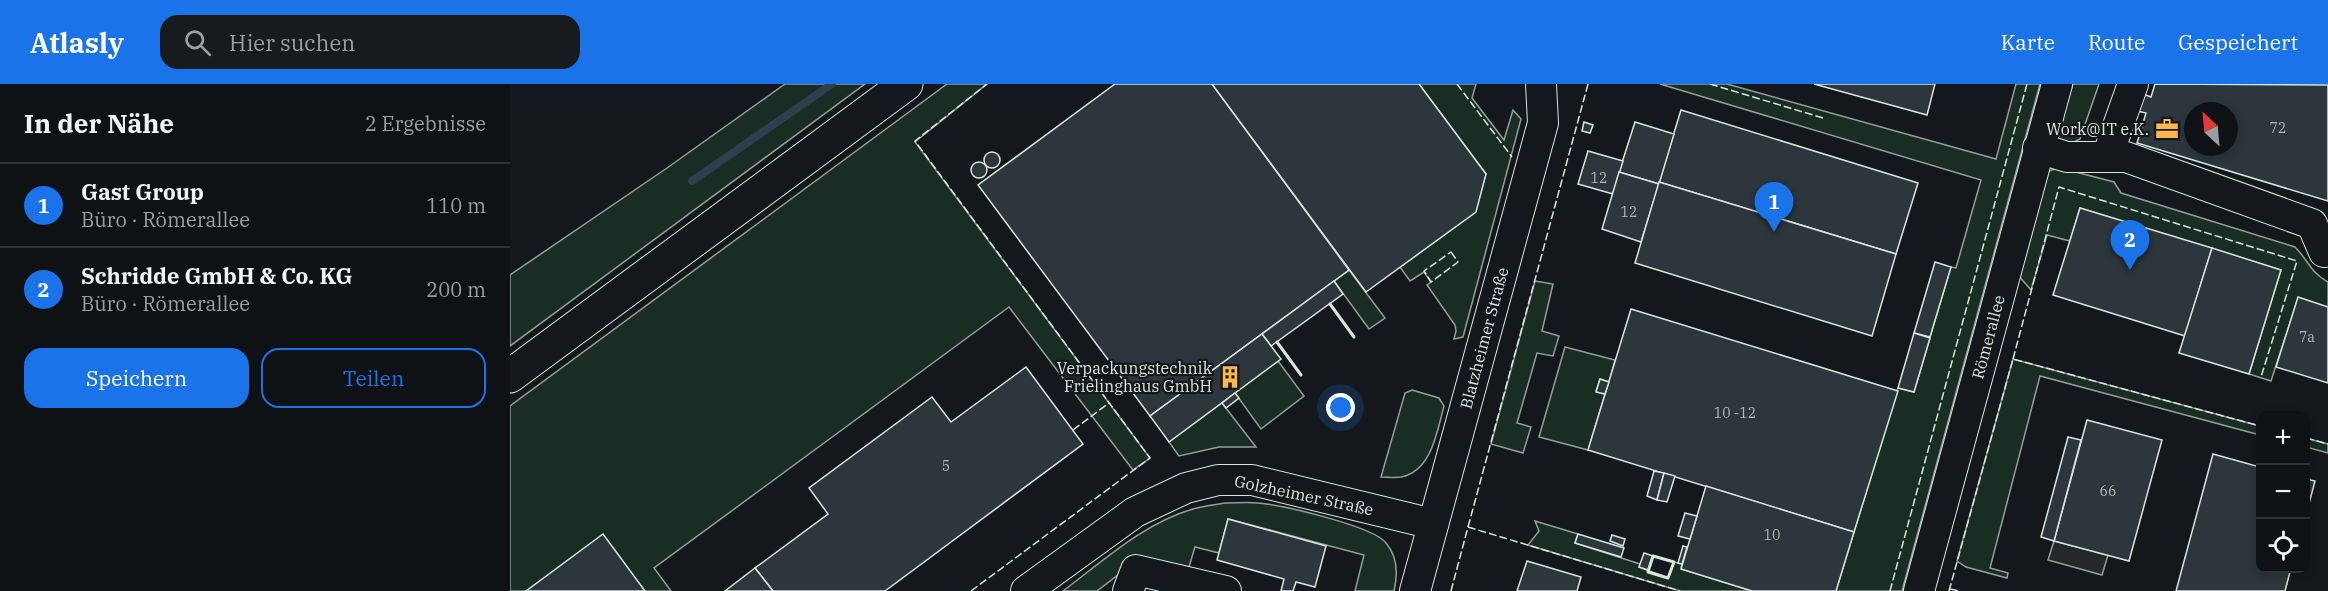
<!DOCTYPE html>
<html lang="de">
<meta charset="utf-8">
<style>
:root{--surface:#0f1215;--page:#181b1e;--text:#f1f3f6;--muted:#9b9ea0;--line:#2f3234;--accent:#1a73e8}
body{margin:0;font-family:"IBM Plex Serif",serif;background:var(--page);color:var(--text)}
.controls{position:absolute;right:18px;bottom:18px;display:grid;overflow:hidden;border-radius:12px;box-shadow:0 3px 9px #0003}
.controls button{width:54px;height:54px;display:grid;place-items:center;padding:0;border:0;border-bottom:2px solid var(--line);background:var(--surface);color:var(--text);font:30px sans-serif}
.compass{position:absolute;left:1674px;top:18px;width:54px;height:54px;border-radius:50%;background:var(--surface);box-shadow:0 3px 9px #0003;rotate:334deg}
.you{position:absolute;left:831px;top:324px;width:21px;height:21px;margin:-15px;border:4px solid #fff;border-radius:50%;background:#1a73e8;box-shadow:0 0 0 9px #1a73e833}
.badge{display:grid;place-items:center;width:39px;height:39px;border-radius:50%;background:var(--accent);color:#fff;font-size:20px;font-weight:700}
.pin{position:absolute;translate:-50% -50px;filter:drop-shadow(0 2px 3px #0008)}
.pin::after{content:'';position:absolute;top:32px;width:21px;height:18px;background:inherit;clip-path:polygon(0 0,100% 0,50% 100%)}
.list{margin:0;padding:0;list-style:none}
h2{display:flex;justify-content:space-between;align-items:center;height:78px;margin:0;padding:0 24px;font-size:26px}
h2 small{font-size:20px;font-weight:400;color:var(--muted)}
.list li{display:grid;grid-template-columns:39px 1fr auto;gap:18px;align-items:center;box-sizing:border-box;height:84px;padding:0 24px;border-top:2px solid var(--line)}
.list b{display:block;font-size:22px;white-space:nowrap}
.list p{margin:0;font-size:20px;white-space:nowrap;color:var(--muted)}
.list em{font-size:20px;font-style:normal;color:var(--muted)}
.actions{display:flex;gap:12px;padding:18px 24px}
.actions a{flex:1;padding:14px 0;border:2px solid var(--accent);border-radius:18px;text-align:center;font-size:21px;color:var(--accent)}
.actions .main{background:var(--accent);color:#fff}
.icon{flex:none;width:33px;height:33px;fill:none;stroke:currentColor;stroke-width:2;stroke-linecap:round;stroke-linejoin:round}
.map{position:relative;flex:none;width:1818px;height:507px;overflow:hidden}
header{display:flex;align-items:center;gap:36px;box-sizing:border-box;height:84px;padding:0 30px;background:var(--accent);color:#fff}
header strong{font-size:28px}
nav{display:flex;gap:33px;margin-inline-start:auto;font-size:21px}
.search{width:420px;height:54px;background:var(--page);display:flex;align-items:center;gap:15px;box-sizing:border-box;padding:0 21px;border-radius:18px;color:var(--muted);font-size:22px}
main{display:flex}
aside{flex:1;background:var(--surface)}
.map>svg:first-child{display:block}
.green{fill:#1a2d24;stroke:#939e99;stroke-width:1.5}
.parking{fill:#24282b;stroke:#939e99;stroke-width:1.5}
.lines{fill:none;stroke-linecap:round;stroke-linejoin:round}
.stream{stroke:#2f3f4d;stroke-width:8}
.building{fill:#2c363c;stroke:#d8e6dc;stroke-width:1.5;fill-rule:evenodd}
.minor-casing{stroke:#d8e6dc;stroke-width:32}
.major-casing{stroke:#d8e6dc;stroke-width:35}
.minor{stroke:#14181c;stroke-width:30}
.major{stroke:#14181c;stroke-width:33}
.fence{stroke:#d8e6dc;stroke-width:1.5;stroke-dasharray:8 3;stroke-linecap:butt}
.wall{stroke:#d8e6dc;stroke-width:3}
.labels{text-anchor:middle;stroke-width:4.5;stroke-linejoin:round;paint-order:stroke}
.number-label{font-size:14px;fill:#adbab4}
.poi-label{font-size:16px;fill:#d8e6dc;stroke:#14181c;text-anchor:end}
.street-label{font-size:16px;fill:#d8e6dc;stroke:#14181c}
</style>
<header>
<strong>Atlasly</strong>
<div class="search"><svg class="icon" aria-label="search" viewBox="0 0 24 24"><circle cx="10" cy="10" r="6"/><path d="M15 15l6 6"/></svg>Hier suchen</div>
<nav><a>Karte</a><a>Route</a><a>Gespeichert</a></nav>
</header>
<main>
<aside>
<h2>In der Nähe<small>2 Ergebnisse</small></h2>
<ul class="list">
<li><span class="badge">1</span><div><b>Gast Group</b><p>Büro · Römerallee</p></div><em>110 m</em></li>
<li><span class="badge">2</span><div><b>Schridde GmbH &amp; Co. KG</b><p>Büro · Römerallee</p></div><em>200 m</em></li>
</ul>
<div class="actions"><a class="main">Speichern</a><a>Teilen</a></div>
</aside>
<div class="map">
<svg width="1818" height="507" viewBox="0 0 1818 507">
<rect width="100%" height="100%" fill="#14181c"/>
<g class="green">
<polygon points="275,0 355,0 0,262 0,191 157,84"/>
<polygon points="437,0 477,0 405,58 640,374 623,386 499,223 144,484 161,507 0,507 0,322"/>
<polygon points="909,0 966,0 962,14 994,56 1003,26 1011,35 953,253 944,255 946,247 945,241 917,201 921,198 914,188 900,197 890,183 965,128 976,90"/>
<polygon points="1150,0 1217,0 1486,75 1506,0 1530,0 1392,507 1326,507 1388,304 1404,308 1420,254 1404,249 1420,253 1441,183 1446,184 1471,96"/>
<polygon points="1563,0 1589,0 1570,55 1562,59 1545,54"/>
<path d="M 1545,85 L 1554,85 L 1604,98 L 1611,109 L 1785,163 C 1799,177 1799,187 1818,198 L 1818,223 L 1788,214 L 1761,297 L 1739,290 L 1771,186 L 1570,124 L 1560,157 L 1537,151 L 1521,206 L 1508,191 L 1536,88 Z"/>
<polygon points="839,186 875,234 859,245 824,197"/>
<polygon points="1025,197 1043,200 1032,247 1049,252 1043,272 1027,269 1007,339 1021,343 1013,369 981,360"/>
<polygon points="1055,263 1105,276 1099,298 1090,295 1086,307 1095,310 1078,366 1029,353"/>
<polygon points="1503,275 1750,342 1750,351 1530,292 1480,484 1498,489 1497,494 1456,483 1447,477"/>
<polygon points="768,277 794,312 751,345 725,309"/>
<path d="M 902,306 L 929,314 L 934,322 C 927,347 922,387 891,393 C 885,394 877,393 871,393 L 895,309 Z"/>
<polygon points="712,319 746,363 709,363 669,372 659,358"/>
<polygon points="1796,354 1818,360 1818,369 1796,363"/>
<path d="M 715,419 C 726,419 737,418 748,419 C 772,421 863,442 876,459 C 888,473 888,490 884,507 L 845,507 L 854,471 L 718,435 L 709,469 L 685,463 L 679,483 L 635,474 L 621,481 L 587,507 L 553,507 C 593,477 634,439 683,425 C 693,422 704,421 715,419 Z"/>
<polygon points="1025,437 1068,450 1065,459 1130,480 1129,483 1158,494 1164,478 1172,480 1171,485 1242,507 1170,507 1018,461 1029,447"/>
</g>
<polygon class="parking" points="1544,457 1598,471 1592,491 1538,476"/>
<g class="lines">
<polyline class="stream" points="182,97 322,0"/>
</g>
<g class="building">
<polygon points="605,0 702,0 839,186 640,332 468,101"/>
<polygon points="702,0 909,0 976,90 966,128 856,208"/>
<polygon points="1304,0 1425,0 1417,31"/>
<path d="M 1645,0 L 1818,1 L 1818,117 L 1627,59 L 1636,29 L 1627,27 L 1633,10 L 1641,13 ZM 1683,27 L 1719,27 L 1719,63 L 1683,63 Z"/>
<polygon points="1171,26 1408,99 1386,170 1149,98"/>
<polygon points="1074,38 1083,41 1080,49 1072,47"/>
<polygon points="1125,38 1164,50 1149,100 1109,88"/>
<polygon points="1078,67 1113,77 1103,110 1068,100"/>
<circle cx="482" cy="76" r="8"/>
<circle cx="469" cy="86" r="8"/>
<polygon points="1109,88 1149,100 1131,158 1092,145"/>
<polygon points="1149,98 1386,170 1362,252 1125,179"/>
<polygon points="1570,124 1702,164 1675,252 1543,211"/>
<polygon points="1702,164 1771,186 1739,290 1669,269"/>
<polygon points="1425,178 1441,183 1420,253 1404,249"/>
<polygon points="824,197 833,210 761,262 752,250"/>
<polygon points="1788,213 1818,223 1818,299 1766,283"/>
<polygon points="1121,225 1388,307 1344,448 1078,366"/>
<polygon points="1404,249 1420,254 1404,308 1388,304"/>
<polygon points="752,250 771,275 659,358 640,332"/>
<polygon points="516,283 573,360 375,507 263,507 245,484 318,430 299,404 422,313 441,338"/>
<polygon points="1090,295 1099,298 1095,310 1086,308"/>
<polygon points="725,309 729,314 716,324 712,319"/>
<polygon points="1577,336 1652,356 1619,477 1544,457"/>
<polygon points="1558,353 1571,356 1544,457 1531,453"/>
<polygon points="1703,370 1750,383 1750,484 1781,484 1775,507 1666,507"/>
<polygon points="1144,387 1154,389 1147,416 1137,412"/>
<polygon points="1154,389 1165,392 1157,418 1147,416"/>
<polygon points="1796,395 1805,397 1796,431"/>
<polygon points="1196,402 1344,448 1326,507 1242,507 1171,485"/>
<polygon points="1175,429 1187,432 1180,455 1168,452"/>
<polygon points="718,435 816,462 805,503 786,498 783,507 771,507 774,495 707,476"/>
<polygon points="93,450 135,507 16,507"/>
<polygon points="1068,450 1114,464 1111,473 1065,459"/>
<polygon points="1102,451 1115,455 1113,462 1100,457"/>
<polygon points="1173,462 1177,463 1172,480 1168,479"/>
<polygon points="1134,469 1143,472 1138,486 1129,483"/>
<polygon points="1017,477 1071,493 1067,507 1007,507"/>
<polygon points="245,484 263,507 215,507"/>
</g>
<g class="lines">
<g class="minor-casing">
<g id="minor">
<polyline points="1528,64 1557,73 1616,73 1802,140 1814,168"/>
<polyline points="1597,73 1623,0"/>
<polyline points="516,507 625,428 676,404 708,396 742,396 923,440"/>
<polyline points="618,507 626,486 716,507"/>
<polyline points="905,507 1033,39 1031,0"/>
<polyline points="1409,507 1547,0"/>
</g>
</g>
<g class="major-casing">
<polyline id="major" points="0,292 396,0"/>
</g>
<use href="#minor" class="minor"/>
<use href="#major" class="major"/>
<g class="fence">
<polyline points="947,0 1002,73"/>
<polyline points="1200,0 1313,34"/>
<polygon points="941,168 948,178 921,198 914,187"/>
<polyline points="1503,275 1549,103 1787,177 1751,293"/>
<polyline points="563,346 599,319"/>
<polyline points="1796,354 1818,360"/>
<polyline points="958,443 1078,0"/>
<polyline points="1440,505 1449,507"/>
<polyline points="461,507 640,374 405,57 477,0"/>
<polyline points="941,507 958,443 1170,507"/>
<polyline points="1380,507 1517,0"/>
<polyline points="1439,507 1503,275 1750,342"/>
</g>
<g class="wall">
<polyline points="820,220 844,253"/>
<polyline points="767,258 791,291"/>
<polygon points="1143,472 1164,478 1158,494 1138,488"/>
</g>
</g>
<defs>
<g id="office-bare" transform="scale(1.8)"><path d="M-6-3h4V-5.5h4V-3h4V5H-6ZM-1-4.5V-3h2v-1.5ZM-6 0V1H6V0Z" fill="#ffb74d" stroke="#14181c" stroke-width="2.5" paint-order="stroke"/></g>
<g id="building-bare" transform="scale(1.8)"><path d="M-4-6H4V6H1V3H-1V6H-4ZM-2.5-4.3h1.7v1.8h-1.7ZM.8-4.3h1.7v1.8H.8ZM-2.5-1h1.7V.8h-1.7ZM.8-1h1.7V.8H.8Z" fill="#ffb74d" stroke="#14181c" stroke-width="2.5" paint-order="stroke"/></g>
</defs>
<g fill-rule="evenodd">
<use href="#office-bare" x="1657" y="45"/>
<use href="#building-bare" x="720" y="293"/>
</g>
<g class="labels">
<g class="number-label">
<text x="1768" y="49">72</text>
<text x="1089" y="99">12</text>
<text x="1119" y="133">12</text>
<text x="1797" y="258">7a</text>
<text x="1225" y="334">10 -12</text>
<text x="436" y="387">5</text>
<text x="1598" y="412">66</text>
<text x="1262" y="456">10</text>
</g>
<g class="poi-label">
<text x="1639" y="51">Work@IT e.K.</text>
<text x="702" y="290">Verpackungstechnik<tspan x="702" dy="18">Frielinghaus GmbH</tspan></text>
</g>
<g class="street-label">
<text transform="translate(1478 253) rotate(-75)" y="6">Römerallee</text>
<text transform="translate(974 254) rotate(-75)" y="6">Blatzheimer Straße</text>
<text transform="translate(794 411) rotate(12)" y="6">Golzheimer Straße</text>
</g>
</g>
</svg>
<div class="controls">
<button>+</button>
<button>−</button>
<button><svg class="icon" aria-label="locate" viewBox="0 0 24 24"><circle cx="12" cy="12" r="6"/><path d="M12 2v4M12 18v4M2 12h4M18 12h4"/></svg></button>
</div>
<svg class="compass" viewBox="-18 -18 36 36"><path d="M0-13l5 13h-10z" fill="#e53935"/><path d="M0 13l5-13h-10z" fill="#9b9ea0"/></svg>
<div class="you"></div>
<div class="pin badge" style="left:1264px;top:148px">1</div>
<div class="pin badge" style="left:1620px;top:186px">2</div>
</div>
</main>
